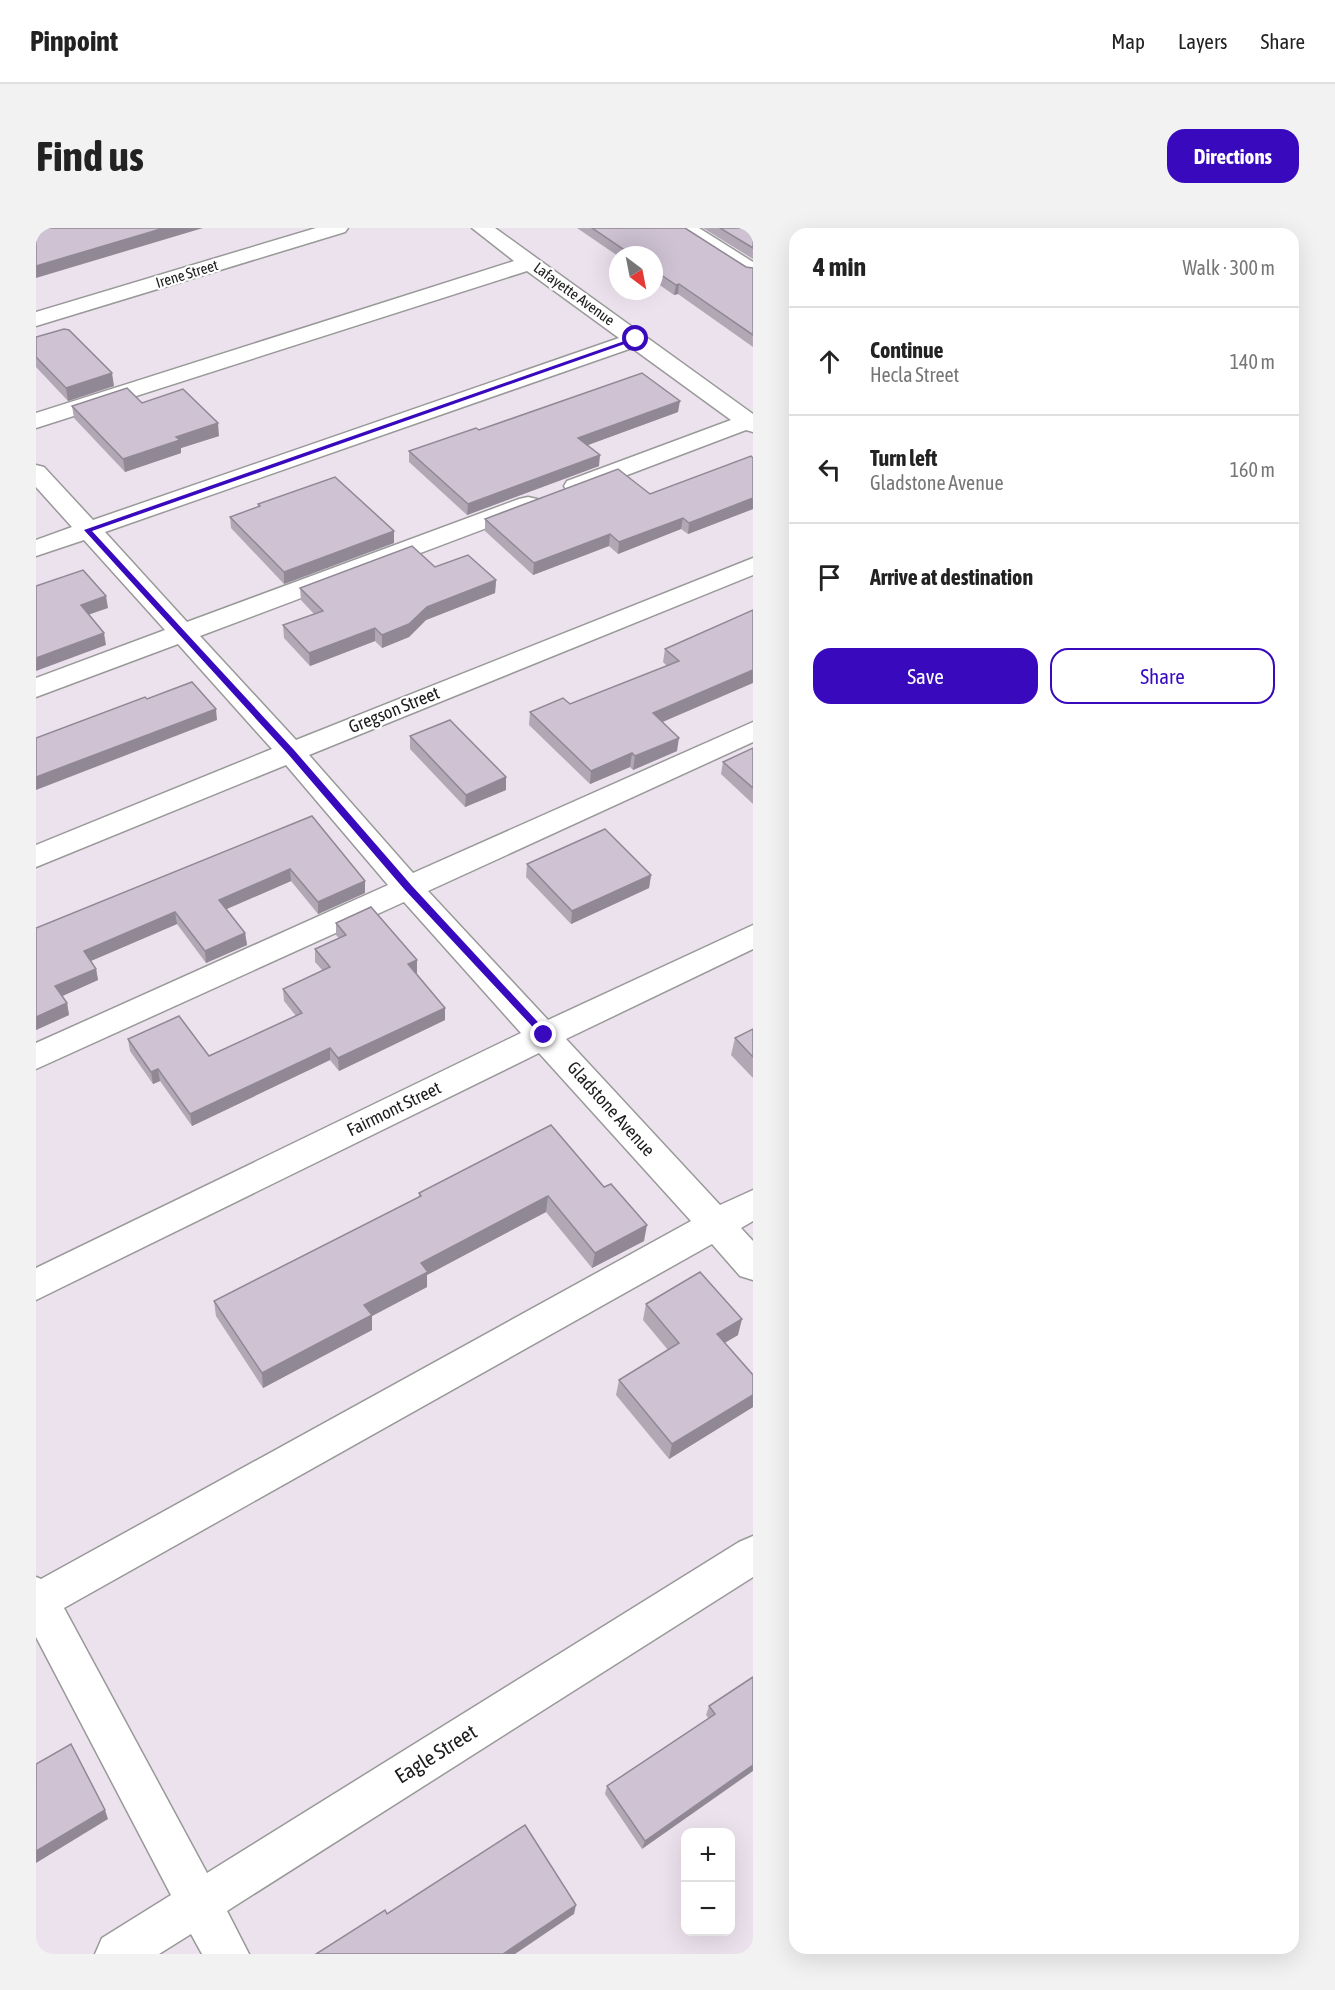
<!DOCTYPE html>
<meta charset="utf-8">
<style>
:root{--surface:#fff;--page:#f2f2f2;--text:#222;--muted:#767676;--line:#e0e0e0;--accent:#390abd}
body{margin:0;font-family:"Asap Condensed",sans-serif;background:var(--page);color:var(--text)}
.controls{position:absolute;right:18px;bottom:18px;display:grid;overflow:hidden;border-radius:12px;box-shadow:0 6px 24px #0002}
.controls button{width:54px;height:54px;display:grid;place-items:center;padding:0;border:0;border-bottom:2px solid var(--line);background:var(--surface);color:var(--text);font:30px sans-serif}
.compass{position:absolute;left:573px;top:18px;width:54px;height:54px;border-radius:50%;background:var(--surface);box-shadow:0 6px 24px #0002;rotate:148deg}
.stop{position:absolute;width:18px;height:18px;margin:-14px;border:4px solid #390abd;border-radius:50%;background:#fff}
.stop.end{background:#390abd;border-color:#fff;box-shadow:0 2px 6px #0008}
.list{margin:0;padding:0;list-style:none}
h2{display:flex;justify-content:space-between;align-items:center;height:78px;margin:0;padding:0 24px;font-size:26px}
h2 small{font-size:20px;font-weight:400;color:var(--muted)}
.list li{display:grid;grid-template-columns:39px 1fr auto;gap:18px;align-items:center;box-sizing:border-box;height:108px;padding:0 24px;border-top:2px solid var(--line)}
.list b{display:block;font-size:22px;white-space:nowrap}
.list p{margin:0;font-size:20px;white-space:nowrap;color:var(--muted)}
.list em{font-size:20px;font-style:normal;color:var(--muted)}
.actions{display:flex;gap:12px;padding:18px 24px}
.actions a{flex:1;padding:14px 0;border:2px solid var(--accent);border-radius:18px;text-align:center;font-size:21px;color:var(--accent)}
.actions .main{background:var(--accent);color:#fff}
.icon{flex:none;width:33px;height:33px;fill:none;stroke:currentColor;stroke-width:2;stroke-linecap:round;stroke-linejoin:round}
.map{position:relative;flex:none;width:717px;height:1726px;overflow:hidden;border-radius:18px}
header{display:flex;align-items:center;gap:36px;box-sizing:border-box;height:84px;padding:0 30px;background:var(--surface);border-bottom:2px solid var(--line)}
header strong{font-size:28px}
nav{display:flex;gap:33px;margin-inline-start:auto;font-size:21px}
.intro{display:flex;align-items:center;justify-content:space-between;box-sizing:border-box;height:144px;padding:0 36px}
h1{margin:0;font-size:42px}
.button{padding:15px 27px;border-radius:18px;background:var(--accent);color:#fff;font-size:21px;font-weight:700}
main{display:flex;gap:36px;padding:0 36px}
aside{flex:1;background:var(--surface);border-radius:18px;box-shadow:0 6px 24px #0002}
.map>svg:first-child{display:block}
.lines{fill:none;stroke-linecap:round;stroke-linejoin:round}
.minor-casing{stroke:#999;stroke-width:3}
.minor{fill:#fff;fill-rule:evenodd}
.wall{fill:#b1a7b5}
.shaded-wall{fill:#908894}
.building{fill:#cec2d3;stroke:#908894;stroke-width:1.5}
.route{fill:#390abd}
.labels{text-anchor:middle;stroke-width:4.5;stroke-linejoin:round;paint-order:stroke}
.far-street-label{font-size:15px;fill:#1c1c1c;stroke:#fff}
.street-label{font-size:18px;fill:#1c1c1c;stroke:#fff}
.near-street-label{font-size:21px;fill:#1c1c1c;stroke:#fff}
</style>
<header>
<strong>Pinpoint</strong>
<nav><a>Map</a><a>Layers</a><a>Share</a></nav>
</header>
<div class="intro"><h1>Find us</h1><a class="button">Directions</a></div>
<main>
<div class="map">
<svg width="717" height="1726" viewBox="0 0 717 1726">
<rect width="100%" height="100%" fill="#ece2ed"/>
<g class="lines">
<g class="minor-casing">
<g id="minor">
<polygon points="280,0 312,0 309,4 0,98 0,84"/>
<polygon points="436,0 459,0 717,186 717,204 710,202 549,263 540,265 531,263 528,258 531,253 695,192 596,120 69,304 151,394 483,271 492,269 501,271 504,276 501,281 164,408 260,512 717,330 717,347 273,527 377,645 717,494 717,514 392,663 512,792 717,697 717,721 530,811 684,977 717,962 717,993 705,1000 717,1013 717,1052 704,1048 676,1016 28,1380 171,1645 703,1314 717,1308 717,1349 191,1683 213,1726 166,1726 155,1706 123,1726 59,1726 66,1710 135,1667 0,1409 0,1349 5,1351 655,993 503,825 0,1072 0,1040 485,805 368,674 0,841 0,815 352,657 250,537 0,639 0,617 236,521 142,416 0,469 0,450 129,402 48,312 0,328 0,312 36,299 0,259 0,237 8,239 57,292 583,110 491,43 0,200 0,185 478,33"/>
<polygon points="639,0 663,0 717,34 717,49 710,47 642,4"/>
</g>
</g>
<use href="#minor" class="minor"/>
</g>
<g class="wall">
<polygon points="541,0 649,0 710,39 717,40 717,119 642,66 638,67 618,53 618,27 582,27 582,28"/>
<polygon points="667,0 717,0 717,31"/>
<polygon points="0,109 78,158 32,173 0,139"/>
<polygon points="106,175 183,208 145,220 145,225 89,244 38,190 36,178"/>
<polygon points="642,184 552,217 563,238 431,287 373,234 373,223 443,202"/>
<polygon points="717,230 717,281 652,306 645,301 582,326 573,318 497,347 449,303 449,291 614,266"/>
<polygon points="222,276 358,315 248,356 195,300 194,289 222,279"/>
<polygon points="399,339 460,352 459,365 390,392 373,409 346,420 339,413 274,438 248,410 247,397 278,386 265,372 264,360"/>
<polygon points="717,382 626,494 641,523 597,542 594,539 554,556 493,497 494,484 534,476 631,438 627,434 629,421"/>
<polygon points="374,508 470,549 470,562 429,579 374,521"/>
<polygon points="717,520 717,576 685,546 687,534"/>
<polygon points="276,588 329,653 329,665 282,686 255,653 190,681 209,705 211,717 170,735 141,696 55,733 60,741 62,752 26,768 31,775 33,787 0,802 0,700"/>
<polygon points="491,636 615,647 613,660 535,696 490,649"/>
<polygon points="300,695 381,732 381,745 380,745 409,780 409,792 303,843 294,832 156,898 124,853 117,856 94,823 92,811 173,828 260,788 248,773 247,761 287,743 279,734 279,721 303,710 300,707"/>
<polygon points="717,801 717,850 695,827 699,810"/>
<polygon points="515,897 608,1013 556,1040 510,984 391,1047 391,1059 336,1088 336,1102 227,1160 180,1088 178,1073 383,969 383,965"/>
<polygon points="610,1076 702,1107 688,1115 717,1147 717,1179 633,1231 580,1167 583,1152 632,1122 607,1092"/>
<polygon points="717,1449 606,1621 569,1566 571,1558 673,1491 670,1487 673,1478"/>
</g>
<g class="shaded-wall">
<polygon points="128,0 167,0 0,50 0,38"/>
<polygon points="643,56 642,66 638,67 640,57"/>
<polygon points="76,145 78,158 32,173 30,160"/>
<polygon points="644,173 642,184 541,221 542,210"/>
<polygon points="182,195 183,208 145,220 145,225 89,244 87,231 140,209"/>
<polygon points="564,227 563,238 431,287 432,276"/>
<polygon points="717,270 717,281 652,306 653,295"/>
<polygon points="647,290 645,301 582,326 583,314"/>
<polygon points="358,303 358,315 248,356 248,344"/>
<polygon points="574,306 573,318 497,347 498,335"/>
<polygon points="460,352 459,365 390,392 373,409 346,420 346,407 391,379"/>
<polygon points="70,368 72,380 46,389 45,377"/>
<polygon points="339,400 339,413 274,438 273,425"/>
<polygon points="68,405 70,417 0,443 0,430"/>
<polygon points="717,442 717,455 615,499 617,485"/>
<polygon points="180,481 181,492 0,562 0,549"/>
<polygon points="643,510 641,523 597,542 599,528"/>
<polygon points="596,525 594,539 554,556 555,543"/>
<polygon points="470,549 470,562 429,579 430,567"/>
<polygon points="254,641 255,653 184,684 183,672"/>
<polygon points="615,647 613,660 535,696 536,683"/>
<polygon points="329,653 329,665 282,686 282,674"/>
<polygon points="139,684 141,696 50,735 48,723"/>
<polygon points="209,705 211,717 170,735 169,723"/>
<polygon points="381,732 381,745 372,749 372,736"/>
<polygon points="60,741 62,752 22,770 19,758"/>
<polygon points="31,775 33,787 0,802 0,789"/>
<polygon points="409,780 409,792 303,843 302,830"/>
<polygon points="294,820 294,832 156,898 154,886"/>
<polygon points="122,841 124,853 117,856 115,844"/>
<polygon points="512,968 510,984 391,1047 391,1059 336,1088 336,1102 227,1160 226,1145 328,1077 385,1035"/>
<polygon points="611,997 608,1013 556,1040 559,1025"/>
<polygon points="706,1091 702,1107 677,1122 681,1106"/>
<polygon points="717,1167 717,1179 633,1231 636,1216"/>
<polygon points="717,1537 717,1543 606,1621 609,1613"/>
<polygon points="69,1582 72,1591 0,1635 0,1623"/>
<polygon points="540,1677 538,1686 479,1726 467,1726"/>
</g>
<g class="building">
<polygon points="0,0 128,0 0,38"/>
<polygon points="556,0 649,0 710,39 717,40 717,107 643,56 640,57 618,42 618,27 596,27"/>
<polygon points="684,0 717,0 717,20"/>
<polygon points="28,101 33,102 76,145 30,160 0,129 0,109"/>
<polygon points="606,145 644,173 542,210 564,227 432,276 373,223 440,200 443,202"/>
<polygon points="91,160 106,175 147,161 182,195 140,209 144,212 87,231 36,178"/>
<polygon points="715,228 717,230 717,270 653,295 647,290 583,314 574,306 498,335 449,291 582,241 614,266"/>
<polygon points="299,249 358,303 248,344 194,289 224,278 222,276"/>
<polygon points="376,318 399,339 432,327 460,352 391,379 373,396 346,407 339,400 273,425 247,397 287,383 264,360"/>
<polygon points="47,342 70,368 45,377 68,405 0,430 0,358"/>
<polygon points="717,382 717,442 617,485 643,510 599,528 596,525 555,543 494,484 527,470 534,476 643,433 629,421"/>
<polygon points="156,454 180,481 0,549 0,510 109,469 111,471"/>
<polygon points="414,492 470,549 430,567 374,508"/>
<polygon points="717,520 717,560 687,534"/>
<polygon points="276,588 329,653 282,674 254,641 183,672 209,705 169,723 139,684 48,723 60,741 19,758 31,775 0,789 0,700"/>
<polygon points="569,601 615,647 536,683 491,636"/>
<polygon points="335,679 381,732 372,736 409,780 302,830 294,820 154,886 122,841 115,844 92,811 143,788 173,828 266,785 247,761 294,739 279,721 310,707 300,695"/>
<polygon points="717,801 717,829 699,810"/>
<polygon points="515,897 568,959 575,956 611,997 559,1025 512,968 385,1035 392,1044 328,1077 336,1087 226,1145 178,1073 385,968 383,965"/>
<polygon points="664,1044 706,1091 681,1106 717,1147 717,1167 636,1216 583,1152 643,1115 610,1076"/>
<polygon points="717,1449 717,1537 609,1613 571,1558 679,1486 673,1478"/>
<polygon points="35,1516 69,1582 0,1623 0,1536"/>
<polygon points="489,1597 540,1677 467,1726 280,1726 349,1682 351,1686"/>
</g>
<polygon class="route" points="597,110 603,111 56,303 258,522 376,658 512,805 512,810 508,811 369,662 252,526 48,302"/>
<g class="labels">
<g class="far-street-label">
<text transform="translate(151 46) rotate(-17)" y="5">Irene Street</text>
<text transform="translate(538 66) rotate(36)" y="5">Lafayette Avenue</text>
</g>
<g class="street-label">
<text transform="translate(358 482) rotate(-22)" y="6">Gregson Street</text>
<text transform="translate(358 881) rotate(-26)" y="6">Fairmont Street</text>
<text transform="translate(575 881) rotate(48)" y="6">Gladstone Avenue</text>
</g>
<g class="near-street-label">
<text transform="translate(400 1526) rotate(-32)" y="7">Eagle Street</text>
</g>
</g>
</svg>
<div class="controls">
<button>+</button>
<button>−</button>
</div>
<svg class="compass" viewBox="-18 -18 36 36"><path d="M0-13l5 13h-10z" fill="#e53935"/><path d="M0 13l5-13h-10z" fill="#767676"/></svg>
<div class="stop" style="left:600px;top:111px"></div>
<div class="stop end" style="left:508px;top:807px"></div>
</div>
<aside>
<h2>4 min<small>Walk · 300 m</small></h2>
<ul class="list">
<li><svg class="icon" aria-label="ahead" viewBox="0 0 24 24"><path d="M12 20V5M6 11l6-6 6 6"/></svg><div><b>Continue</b><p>Hecla Street</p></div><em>140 m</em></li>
<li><svg class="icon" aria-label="left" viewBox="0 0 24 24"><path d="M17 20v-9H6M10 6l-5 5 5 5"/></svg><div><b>Turn left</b><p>Gladstone Avenue</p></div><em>160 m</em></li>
<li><svg class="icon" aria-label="arrive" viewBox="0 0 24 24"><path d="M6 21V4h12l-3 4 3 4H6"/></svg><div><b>Arrive at destination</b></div></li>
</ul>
<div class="actions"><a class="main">Save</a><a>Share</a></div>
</aside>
</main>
